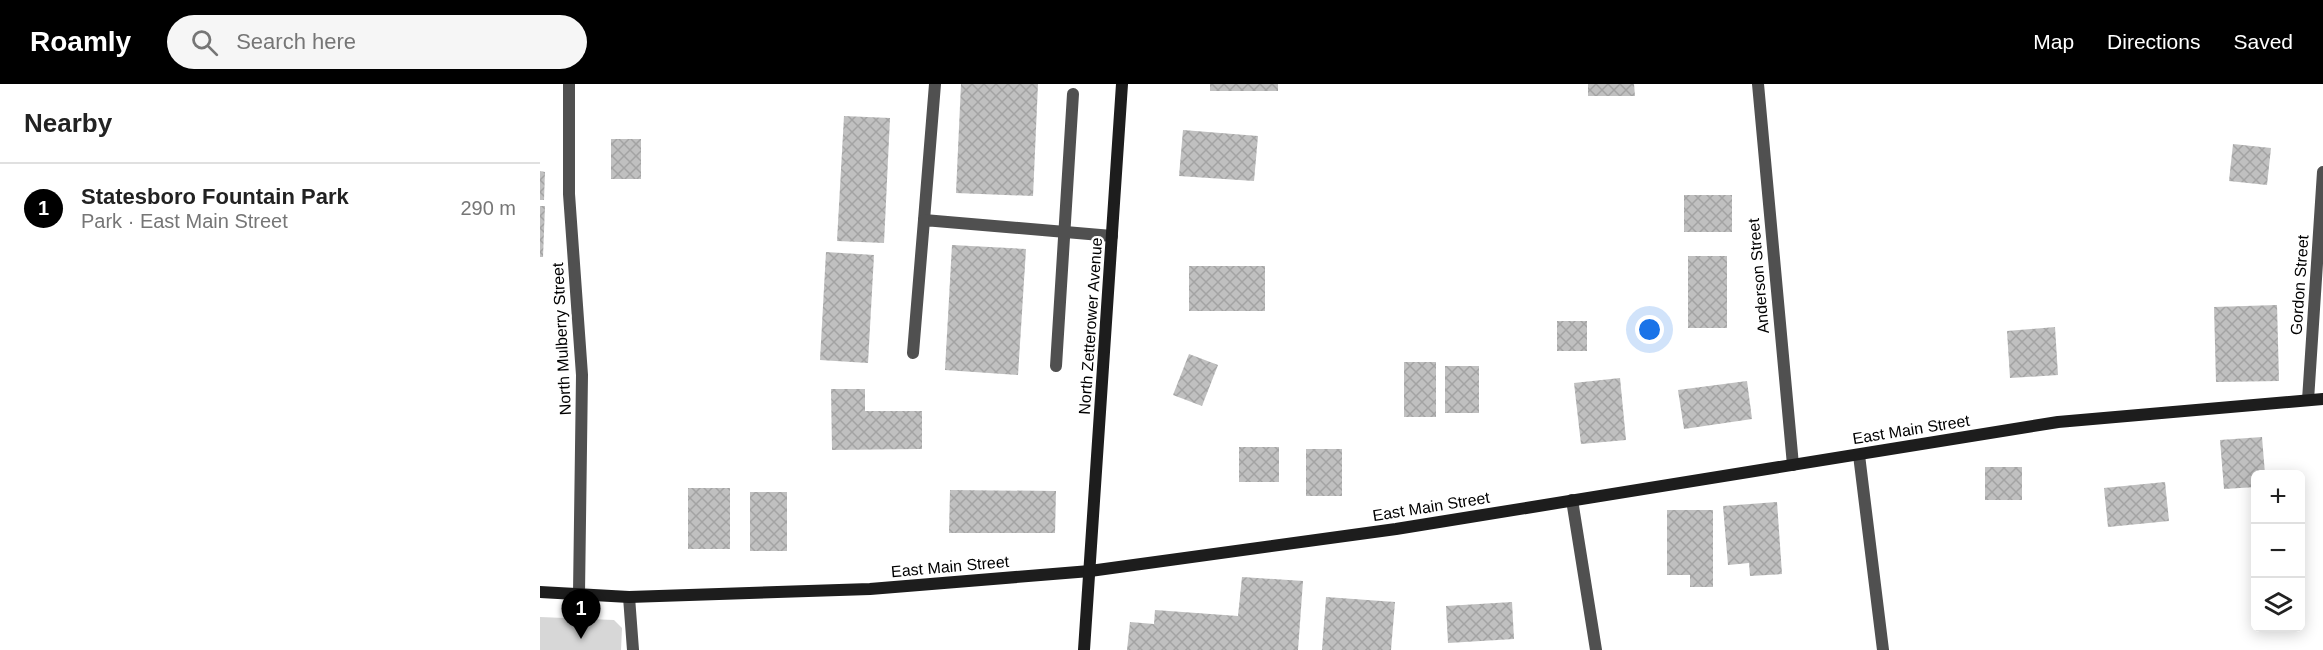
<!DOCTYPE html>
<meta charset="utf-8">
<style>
:root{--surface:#fff;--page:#f6f6f6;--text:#222;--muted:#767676;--line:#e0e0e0;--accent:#000}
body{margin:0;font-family:Helvetica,sans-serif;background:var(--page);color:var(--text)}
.controls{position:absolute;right:18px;bottom:18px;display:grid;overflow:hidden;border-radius:9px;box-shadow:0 3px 15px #0003}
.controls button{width:54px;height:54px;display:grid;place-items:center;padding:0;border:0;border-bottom:2px solid var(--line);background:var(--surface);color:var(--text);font:30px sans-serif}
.you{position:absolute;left:1110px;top:246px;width:21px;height:21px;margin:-15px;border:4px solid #fff;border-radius:50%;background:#1a73e8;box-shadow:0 0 0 9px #1a73e833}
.badge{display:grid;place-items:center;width:39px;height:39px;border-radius:50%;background:var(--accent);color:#fff;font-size:20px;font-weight:700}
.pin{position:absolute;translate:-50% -50px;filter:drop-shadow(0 2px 3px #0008)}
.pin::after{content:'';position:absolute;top:32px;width:21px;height:18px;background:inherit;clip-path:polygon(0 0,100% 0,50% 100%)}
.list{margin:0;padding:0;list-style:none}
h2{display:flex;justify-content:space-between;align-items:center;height:78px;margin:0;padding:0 24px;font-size:26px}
h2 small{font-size:20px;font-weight:400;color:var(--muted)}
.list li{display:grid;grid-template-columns:39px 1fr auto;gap:18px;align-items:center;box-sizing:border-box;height:90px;padding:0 24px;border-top:2px solid var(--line)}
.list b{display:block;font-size:22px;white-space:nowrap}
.list p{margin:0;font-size:20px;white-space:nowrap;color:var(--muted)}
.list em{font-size:20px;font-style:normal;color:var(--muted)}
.icon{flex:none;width:33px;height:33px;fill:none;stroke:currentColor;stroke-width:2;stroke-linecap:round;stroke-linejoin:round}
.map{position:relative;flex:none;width:1783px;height:566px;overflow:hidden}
header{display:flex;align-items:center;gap:36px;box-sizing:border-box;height:84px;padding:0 30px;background:var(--accent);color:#fff}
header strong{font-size:28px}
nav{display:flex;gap:33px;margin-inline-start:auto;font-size:21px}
.search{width:420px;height:54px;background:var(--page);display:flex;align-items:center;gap:15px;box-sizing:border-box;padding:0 21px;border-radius:33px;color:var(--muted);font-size:22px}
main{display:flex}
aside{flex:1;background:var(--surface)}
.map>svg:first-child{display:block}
.green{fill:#d7d7d7}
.building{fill:url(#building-cross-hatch)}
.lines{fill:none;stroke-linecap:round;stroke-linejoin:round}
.lane{stroke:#505050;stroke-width:12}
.street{stroke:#505050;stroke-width:12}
.secondary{stroke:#1d1d1d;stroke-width:12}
.labels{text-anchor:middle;stroke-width:4.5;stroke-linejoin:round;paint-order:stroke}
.street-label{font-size:16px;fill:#000;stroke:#fff}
</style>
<header>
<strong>Roamly</strong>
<div class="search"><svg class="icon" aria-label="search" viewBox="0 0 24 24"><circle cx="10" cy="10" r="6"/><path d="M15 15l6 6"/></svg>Search here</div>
<nav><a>Map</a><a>Directions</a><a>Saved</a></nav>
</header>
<main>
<aside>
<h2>Nearby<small></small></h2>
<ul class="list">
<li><span class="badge">1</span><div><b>Statesboro Fountain Park</b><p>Park · East Main Street</p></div><em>290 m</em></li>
</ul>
</aside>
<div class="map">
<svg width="1783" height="566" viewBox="0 0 1783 566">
<defs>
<pattern id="building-cross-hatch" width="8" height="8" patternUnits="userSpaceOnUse" patternTransform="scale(1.5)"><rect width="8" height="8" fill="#c0c0c0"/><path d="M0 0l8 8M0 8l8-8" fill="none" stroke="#a3a3a3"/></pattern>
</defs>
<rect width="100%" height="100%" fill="#fff"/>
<polygon class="green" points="0,533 74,536 82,544 81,566 0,566"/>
<g class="building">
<polygon points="421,0 498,0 493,112 416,109"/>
<rect x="670" y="0" width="68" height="7"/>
<polygon points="1048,0 1094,0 1095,12 1048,12"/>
<polygon points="304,32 350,34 344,159 297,157"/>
<polygon points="643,46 718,52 714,97 639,92"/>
<rect x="71" y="55" width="30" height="40"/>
<polygon points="1693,60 1731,64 1727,101 1689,97"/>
<polygon points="0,87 5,88 4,116 0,116"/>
<rect x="1144" y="111" width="48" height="37"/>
<polygon points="0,122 5,122 3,173 0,173"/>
<polygon points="412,161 486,165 478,291 405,286"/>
<polygon points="286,168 334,171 328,279 280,276"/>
<rect x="1148" y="172" width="39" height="72"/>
<rect x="649" y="182" width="76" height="45"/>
<polygon points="1737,221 1739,297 1676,298 1674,223"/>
<rect x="1017" y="237" width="30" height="30"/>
<polygon points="1515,243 1518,291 1470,294 1467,247"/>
<polygon points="649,270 678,281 662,322 633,311"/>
<rect x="864" y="278" width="32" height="55"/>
<rect x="905" y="282" width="34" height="47"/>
<polygon points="1080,294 1086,356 1041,360 1034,299"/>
<polygon points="1207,297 1212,335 1144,345 1138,306"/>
<polygon points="291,305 325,305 325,327 382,327 382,365 292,366"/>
<polygon points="1722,353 1725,390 1716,390 1716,403 1684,405 1680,356"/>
<rect x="699" y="363" width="40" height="35"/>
<rect x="766" y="365" width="36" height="47"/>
<rect x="1445" y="383" width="37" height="33"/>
<polygon points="1625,398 1629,437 1568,443 1564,404"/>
<rect x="148" y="404" width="42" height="61"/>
<polygon points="410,406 516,407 515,449 409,449"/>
<rect x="210" y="408" width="37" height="59"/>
<polygon points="1237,418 1242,490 1210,492 1209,479 1188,481 1183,422"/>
<polygon points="1127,426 1173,426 1173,503 1150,503 1150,491 1127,491"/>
<polygon points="702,493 763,497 758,566 587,566 590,538 614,540 615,526 698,532"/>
<polygon points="786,513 855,518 851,566 782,566"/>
<polygon points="972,518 974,555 908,559 906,522"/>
</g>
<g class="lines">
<g class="lane">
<polyline points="384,136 395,0"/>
<polyline points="373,269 384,136 572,152"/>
<polyline points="516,282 533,10"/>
<polyline points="1319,371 1343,566"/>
<polyline points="1032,416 1056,566"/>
</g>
<g class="street">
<polyline points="29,0 29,110 42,291 39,509"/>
<polyline points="1218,0 1253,381"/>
<polyline points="1768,316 1783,88"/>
<polyline points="89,513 93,566"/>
</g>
<g class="secondary">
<polyline points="0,508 89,513 330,505 550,487 856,445 1518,338 1783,315"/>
<polyline points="544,566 582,0"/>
</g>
</g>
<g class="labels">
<g class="street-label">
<text transform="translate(1218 192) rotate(-95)" y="6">Anderson Street</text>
<text transform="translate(1759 201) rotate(-86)" y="6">Gordon Street</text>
<text transform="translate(550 242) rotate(-86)" y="6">North Zetterower Avenue</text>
<text transform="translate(21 255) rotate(-93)" y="6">North Mulberry Street</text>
<text transform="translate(1371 345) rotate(-9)" y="6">East Main Street</text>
<text transform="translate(891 422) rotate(-9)" y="6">East Main Street</text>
<text transform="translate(410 482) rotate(-5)" y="6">East Main Street</text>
</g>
</g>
</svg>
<div class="controls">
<button>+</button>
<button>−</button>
<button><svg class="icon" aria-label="layers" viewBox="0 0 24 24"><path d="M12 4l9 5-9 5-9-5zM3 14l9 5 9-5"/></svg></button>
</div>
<div class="you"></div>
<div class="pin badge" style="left:41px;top:555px">1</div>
</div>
</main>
